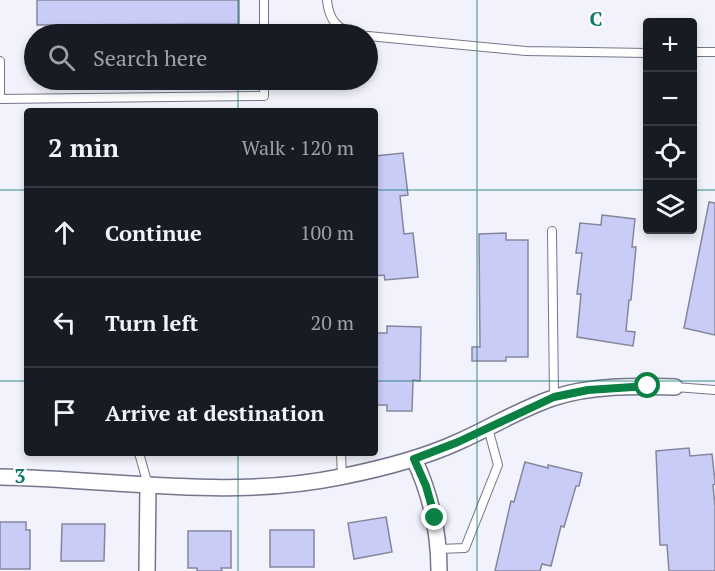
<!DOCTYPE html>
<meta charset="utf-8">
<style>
:root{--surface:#171b24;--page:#20242c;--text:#f1f3f6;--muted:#9ea1a6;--line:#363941}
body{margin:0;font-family:"PT Serif",serif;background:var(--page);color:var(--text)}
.controls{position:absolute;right:18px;top:18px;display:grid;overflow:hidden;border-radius:6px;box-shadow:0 3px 9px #0003}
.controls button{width:54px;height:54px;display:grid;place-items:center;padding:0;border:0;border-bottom:2px solid var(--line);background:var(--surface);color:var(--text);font:30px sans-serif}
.stop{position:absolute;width:18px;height:18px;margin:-14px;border:4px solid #0b8043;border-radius:50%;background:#fff}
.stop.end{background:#0b8043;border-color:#fff;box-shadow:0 2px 6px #0008}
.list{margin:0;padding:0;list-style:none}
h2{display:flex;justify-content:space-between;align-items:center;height:78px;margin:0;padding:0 24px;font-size:26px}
h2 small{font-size:20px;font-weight:400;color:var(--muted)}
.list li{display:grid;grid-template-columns:39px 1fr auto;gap:18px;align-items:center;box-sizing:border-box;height:90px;padding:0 24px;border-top:2px solid var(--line)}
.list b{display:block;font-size:22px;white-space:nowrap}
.list em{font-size:20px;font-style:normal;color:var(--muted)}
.icon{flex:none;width:33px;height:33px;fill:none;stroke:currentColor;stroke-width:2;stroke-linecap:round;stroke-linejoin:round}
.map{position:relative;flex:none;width:715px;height:571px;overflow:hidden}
.search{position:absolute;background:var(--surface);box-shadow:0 3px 9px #0003;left:24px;top:24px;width:354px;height:66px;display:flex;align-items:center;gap:15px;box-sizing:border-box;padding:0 21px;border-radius:33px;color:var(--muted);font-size:22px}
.panel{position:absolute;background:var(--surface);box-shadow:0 3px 9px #0003;left:24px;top:108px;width:354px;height:348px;border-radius:6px}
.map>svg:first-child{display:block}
.building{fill:#caccf8;stroke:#85869d;stroke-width:1.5}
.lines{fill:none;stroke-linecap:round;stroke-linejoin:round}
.lane-casing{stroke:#75768c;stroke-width:10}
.street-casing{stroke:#75768c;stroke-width:18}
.lane{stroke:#fff;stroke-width:8}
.street{stroke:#fff;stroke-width:15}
.route{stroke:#0b8043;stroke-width:8}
.grid{fill:none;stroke:#0f766e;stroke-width:1.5;stroke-opacity:0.55}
.grid-label{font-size:20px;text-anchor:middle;font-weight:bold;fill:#0f766e;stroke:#fff;stroke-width:4.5;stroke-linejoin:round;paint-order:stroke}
</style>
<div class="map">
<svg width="715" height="571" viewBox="0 0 715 571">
<rect width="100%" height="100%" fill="#f2f2fc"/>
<g class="building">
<polygon points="37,0 239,0 239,24 37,25"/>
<polygon points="403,153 408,195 400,196 404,234 413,233 418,277 385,280 384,275 375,276 375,156"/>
<polygon points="709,202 715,203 715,335 684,328"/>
<polygon points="602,215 635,219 632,247 636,247 631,300 629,300 626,331 635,332 633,346 577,337 581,294 577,294 582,253 576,253 580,223 601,225"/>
<polygon points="506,233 506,240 528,240 528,357 506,357 506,361 472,361 472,347 480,347 479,234"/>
<polygon points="387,326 421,327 420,381 413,380 412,411 387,411 387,405 375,405 375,333 387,333"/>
<polygon points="689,448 690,456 712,454 715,481 715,484 713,485 715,506 715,571 669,571 667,545 660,545 656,451"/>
<polygon points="525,462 548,468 548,465 582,473 579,486 576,486 564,527 561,526 551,566 542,564 540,571 495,571 511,501 514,502"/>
<polygon points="386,517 392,552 354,559 348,523"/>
<polygon points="0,522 26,522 26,530 30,530 30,569 0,569"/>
<polygon points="62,524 105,524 104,561 61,561"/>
<rect x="270" y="530" width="44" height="37"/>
<polygon points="188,531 231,531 231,568 221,568 222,571 197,571 197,568 188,568"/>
</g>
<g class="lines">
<g class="lane-casing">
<g id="lane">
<polyline points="264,0 264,34"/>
<path d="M 327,0 C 329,21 338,31 359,34"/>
<polyline points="368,36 526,51 648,53"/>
<polyline points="692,52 715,52"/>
<polyline points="0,61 0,99 264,96 264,80"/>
<polyline points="552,231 554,397"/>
<polyline points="675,387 715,390"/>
<polyline points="139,453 148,485"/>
<polyline points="341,453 342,477"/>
<polyline points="439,549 465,548 498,465 488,428"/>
</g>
</g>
<g class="street-casing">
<g id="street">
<path d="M 414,459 C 431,495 439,531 439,571"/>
<path d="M 0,477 C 114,479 228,500 340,477 C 380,469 421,459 458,442 C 490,428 520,409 553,398 C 590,385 636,386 675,387"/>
<polyline points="147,571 148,485"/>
</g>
</g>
<use href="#lane" class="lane"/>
<use href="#street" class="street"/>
</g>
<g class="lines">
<polyline class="route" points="435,518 426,486 414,459 458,442 554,397 588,390 648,386"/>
</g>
<path class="grid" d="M 238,0 L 238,34M 477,0 L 477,571M 238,80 L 238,111M 0,190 L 27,190M 375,190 L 648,190M 692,190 L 715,190M 0,381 L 27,381M 375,381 L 715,381M 238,453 L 238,571"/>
<g class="grid-label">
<text x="596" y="26">C</text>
<text x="20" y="483">3</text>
</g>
</svg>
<div class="controls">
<button>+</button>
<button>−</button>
<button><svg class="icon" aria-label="locate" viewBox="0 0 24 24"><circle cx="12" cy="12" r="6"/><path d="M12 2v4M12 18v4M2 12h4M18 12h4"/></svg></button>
<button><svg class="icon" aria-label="layers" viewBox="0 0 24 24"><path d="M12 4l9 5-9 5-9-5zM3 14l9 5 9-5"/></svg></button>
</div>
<div class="stop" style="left:648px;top:386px"></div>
<div class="stop end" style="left:435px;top:518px"></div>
<div class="search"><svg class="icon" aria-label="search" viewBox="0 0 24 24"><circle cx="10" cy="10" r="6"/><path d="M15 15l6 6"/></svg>Search here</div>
<section class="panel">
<h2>2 min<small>Walk · 120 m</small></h2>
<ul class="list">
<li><svg class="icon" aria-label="ahead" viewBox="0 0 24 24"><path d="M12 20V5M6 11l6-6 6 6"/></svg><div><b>Continue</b></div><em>100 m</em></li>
<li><svg class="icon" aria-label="left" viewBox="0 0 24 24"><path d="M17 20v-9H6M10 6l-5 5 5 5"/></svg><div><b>Turn left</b></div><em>20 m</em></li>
<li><svg class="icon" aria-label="arrive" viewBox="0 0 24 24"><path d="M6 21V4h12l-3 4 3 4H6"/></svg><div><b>Arrive at destination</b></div></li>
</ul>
</section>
</div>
